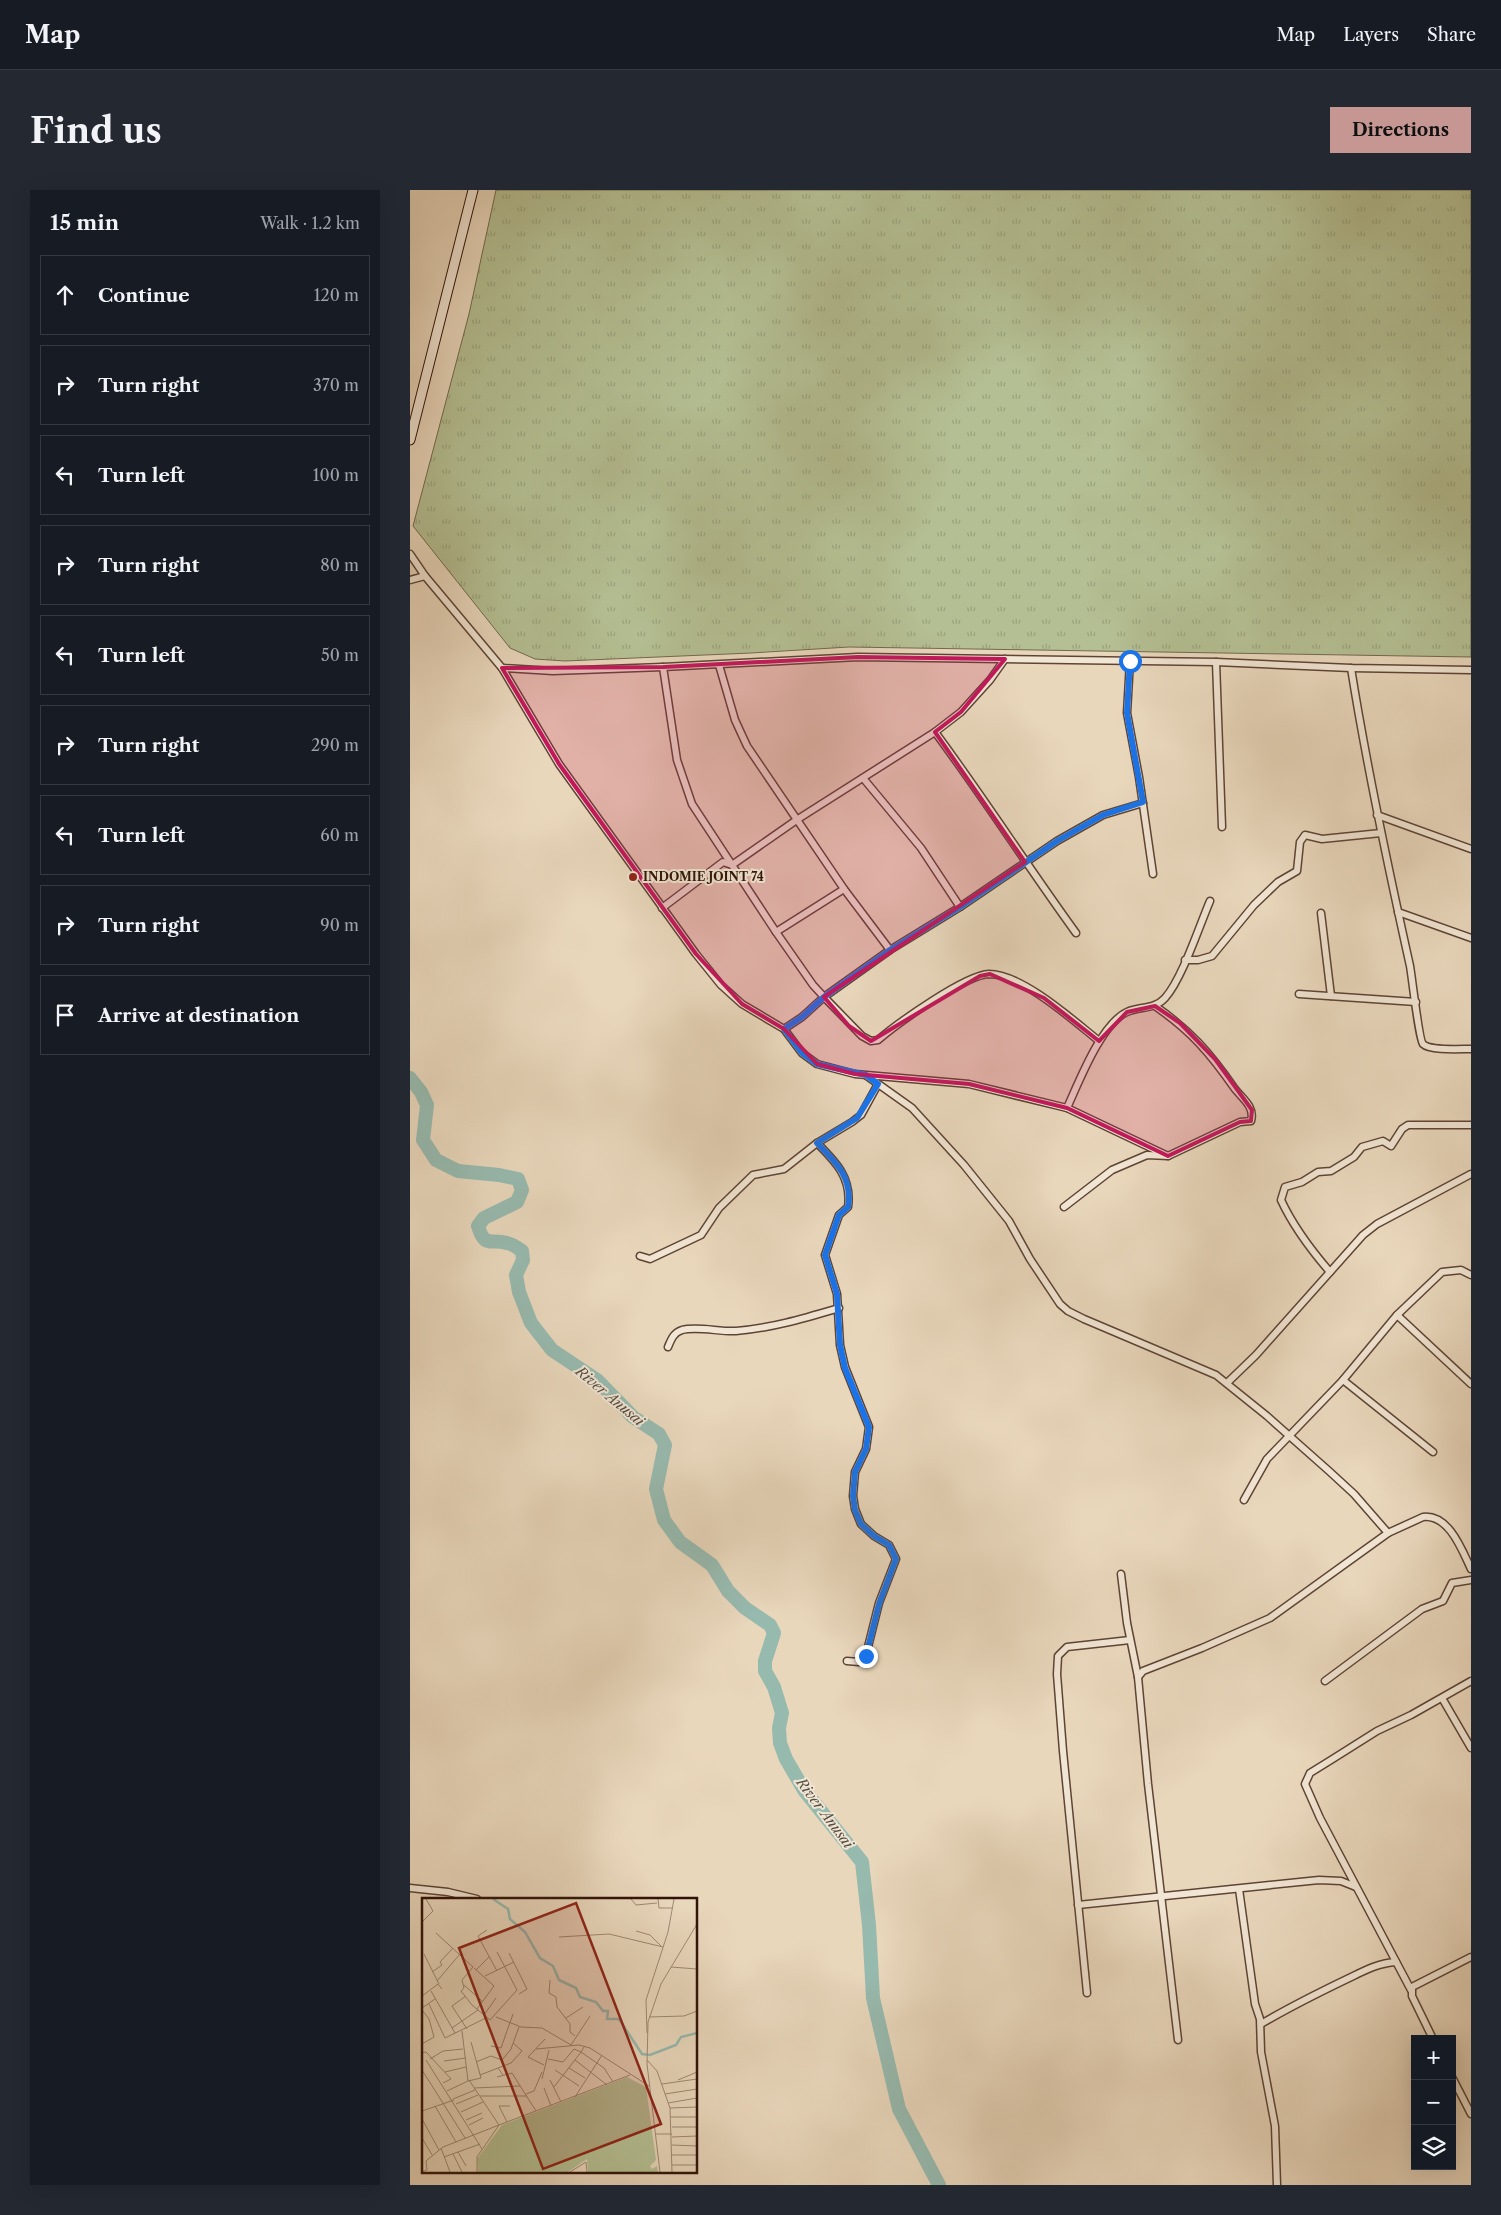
<!DOCTYPE html>
<meta charset="utf-8">
<style>
:root{--surface:#171b24;--page:#242831;--text:#f1f3f6;--muted:#9ea1a6;--line:#363941;--accent:#c59692}
body{margin:0;font-family:"Libre Caslon Text",serif;background:var(--page);color:var(--text)}
.controls{position:absolute;right:15px;bottom:15px;display:grid;overflow:hidden;border-radius:0px;box-shadow:0 5px 20px #0002}
.controls button{width:45px;height:45px;display:grid;place-items:center;padding:0;border:0;border-bottom:1px solid var(--line);background:var(--surface);color:var(--text);font:25px sans-serif}
.stop{position:absolute;width:15px;height:15px;margin:-11px;border:4px solid #1a73e8;border-radius:50%;background:#fff}
.stop.end{background:#1a73e8;border-color:#fff;box-shadow:0 1px 5px #0008}
.list{margin:0;padding:0;list-style:none}
h2{display:flex;justify-content:space-between;align-items:center;height:65px;margin:0;padding:0 20px;font-size:21px}
h2 small{font-size:16px;font-weight:400;color:var(--muted)}
.list li{display:grid;grid-template-columns:32px 1fr auto;gap:15px;align-items:center;box-sizing:border-box;height:80px;margin:0 10px 10px;padding:0 10px;border:1px solid var(--line);border-radius:0px}
.list b{display:block;font-size:19px;white-space:nowrap}
.list em{font-size:16px;font-style:normal;color:var(--muted)}
.icon{flex:none;width:28px;height:28px;fill:none;stroke:currentColor;stroke-width:2;stroke-linecap:round;stroke-linejoin:round}
.map{position:relative;flex:none;width:1061px;height:1995px;overflow:hidden;border-radius:0px}
header{display:flex;align-items:center;gap:30px;box-sizing:border-box;height:70px;padding:0 25px;background:var(--surface);border-bottom:1px solid var(--line)}
header strong{font-size:24px}
nav{display:flex;gap:28px;margin-inline-start:auto;font-size:18px}
.intro{display:flex;align-items:center;justify-content:space-between;box-sizing:border-box;height:120px;padding:0 30px}
h1{margin:0;font-size:35px}
.button{padding:12px 22px;border-radius:0px;background:var(--accent);color:#111;font-size:18px;font-weight:700}
main{display:flex;gap:30px;padding:0 30px}
aside{flex:1;background:var(--surface);border-radius:0px;box-shadow:0 5px 20px #0002}
.map>svg:first-child{display:block}
.grass{fill:url(#grass-tufts);stroke:#72694e}
.lines{fill:none;stroke-linecap:round;stroke-linejoin:round}
.river{stroke:#97baaf;stroke-width:14}
.minor-casing{stroke:#5e4435;stroke-width:9}
.secondary-casing{stroke:#301308;stroke-width:11}
.minor{stroke:#f1e5d3;stroke-width:6}
.secondary{stroke:#f1e5d3;stroke-width:9}
.route{stroke:#1a73e8;stroke-width:6}
.marked{fill:#c2185b;fill-opacity:0.2;stroke:#c2185b;stroke-width:4;stroke-linejoin:round}
.poi-dot{fill:#8f2418;stroke:#f1e5d3;stroke-width:2}
.labels{text-anchor:middle;stroke-width:4;stroke-linejoin:round;paint-order:stroke}
.poi-label{font-size:12px;font-weight:bold;fill:#301308;stroke:#f1e5d3;text-anchor:start}
.water-label{font-size:14px;font-style:italic;fill:#544d42;stroke:#f1e5d3}
.inset-river{fill:none;stroke:#97baaf;stroke-width:2.5}
.inset-road{fill:none;stroke:#9f8974;stroke-width:1}
.view{fill:#8f2418;fill-opacity:0.15;stroke:#8f2418;stroke-width:2.5}
.inset-edge{fill:none;stroke:#301308;stroke-width:2.5}
</style>
<header>
<strong>Map</strong>
<nav><a>Map</a><a>Layers</a><a>Share</a></nav>
</header>
<div class="intro"><h1>Find us</h1><a class="button">Directions</a></div>
<main>
<aside>
<h2>15 min<small>Walk · 1.2 km</small></h2>
<ul class="list">
<li><svg class="icon" aria-label="ahead" viewBox="0 0 24 24"><path d="M12 20V5M6 11l6-6 6 6"/></svg><div><b>Continue</b></div><em>120 m</em></li>
<li><svg class="icon" aria-label="right" viewBox="0 0 24 24"><path d="M7 20v-9h11M14 6l5 5-5 5"/></svg><div><b>Turn right</b></div><em>370 m</em></li>
<li><svg class="icon" aria-label="left" viewBox="0 0 24 24"><path d="M17 20v-9H6M10 6l-5 5 5 5"/></svg><div><b>Turn left</b></div><em>100 m</em></li>
<li><svg class="icon" aria-label="right" viewBox="0 0 24 24"><path d="M7 20v-9h11M14 6l5 5-5 5"/></svg><div><b>Turn right</b></div><em>80 m</em></li>
<li><svg class="icon" aria-label="left" viewBox="0 0 24 24"><path d="M17 20v-9H6M10 6l-5 5 5 5"/></svg><div><b>Turn left</b></div><em>50 m</em></li>
<li><svg class="icon" aria-label="right" viewBox="0 0 24 24"><path d="M7 20v-9h11M14 6l5 5-5 5"/></svg><div><b>Turn right</b></div><em>290 m</em></li>
<li><svg class="icon" aria-label="left" viewBox="0 0 24 24"><path d="M17 20v-9H6M10 6l-5 5 5 5"/></svg><div><b>Turn left</b></div><em>60 m</em></li>
<li><svg class="icon" aria-label="right" viewBox="0 0 24 24"><path d="M7 20v-9h11M14 6l5 5-5 5"/></svg><div><b>Turn right</b></div><em>90 m</em></li>
<li><svg class="icon" aria-label="arrive" viewBox="0 0 24 24"><path d="M6 21V4h12l-3 4 3 4H6"/></svg><div><b>Arrive at destination</b></div></li>
</ul>
</aside>
<div class="map">
<svg width="1061" height="1995" viewBox="0 0 1061 1995">
<defs>
<pattern id="grass-tufts" width="24" height="20" patternUnits="userSpaceOnUse" patternTransform="scale(1.25)"><rect width="24" height="20" fill="#b4bf93"/><path d="M3 7l-1-3M5 7V3M7 7l1-3M15 17l-1-3M17 17v-4M19 17l1-3" fill="none" stroke="#9ba37d"/></pattern>
</defs>
<rect width="100%" height="100%" fill="#e9d7bc"/>
<filter id="stains"><feTurbulence type="fractalNoise" baseFrequency=".004" numOctaves="4"/><feColorMatrix values="0 0 0 0 .2 0 0 0 0 .09 0 0 0 0 .02 0 0 0 .5 -.17"/></filter>
<radialGradient id="worn" r=".72"><stop offset=".6" stop-color="#630" stop-opacity="0"/><stop offset="1" stop-color="#630" stop-opacity=".3"/></radialGradient>
<polygon class="grass" points="86,0 1061,0 1061,467 439,457 341,463 155,471 125,469 100,458 3,336 59,124"/>
<g class="lines">
<path class="river" d="M 0,888 L 11,902 L 17,915 L 13,950 L 26,970 L 48,981 L 89,985 L 108,989 L 112,1000 L 107,1012 L 74,1028 L 68,1036 C 75,1059 80,1048 97,1053 C 102,1054 108,1058 112,1061 L 113,1070 L 106,1085 L 109,1102 L 121,1133 L 142,1160 L 187,1190 L 223,1227 L 249,1244 L 255,1255 L 246,1299 L 254,1330 L 270,1352 L 302,1375 L 318,1401 L 335,1418 L 360,1435 L 364,1443 L 355,1471 L 355,1481 L 364,1497 L 372,1523 L 369,1538 L 370,1553 L 376,1569 L 394,1600 L 452,1672 L 459,1735 L 463,1808 L 489,1919 L 529,1995"/>
<g class="minor-casing">
<g id="minor">
<polyline points="0,364 15,386 92,478 149,574 286,764 311,795 332,814 374,839 392,863 407,874 445,884 559,894 657,918 758,966"/>
<polyline points="0,390 15,386"/>
<polyline points="720,471 717,523 729,587 743,684"/>
<polyline points="806,472 812,637"/>
<polyline points="309,475 325,530 337,556 434,699 480,760"/>
<polyline points="253,477 267,570 282,614 366,742 403,795 414,807 392,827 374,839"/>
<polyline points="92,478 143,481 253,477 448,467 806,472 941,478 1061,480"/>
<path d="M 941,478 C 957,579 978,677 1000,776 C 1002,787 1009,850 1013,854 C 1020,861 1050,859 1061,859"/>
<path d="M 525,542 C 574,608 618,677 666,743"/>
<polyline points="453,588 511,658 550,717"/>
<polyline points="967,625 1061,659"/>
<polyline points="252,718 313,672 322,675 388,629 525,542 551,522 580,490 595,469"/>
<polyline points="988,722 1061,748"/>
<polyline points="911,723 921,806"/>
<polyline points="366,742 434,699"/>
<polyline points="775,770 788,770 802,766 844,715 868,692 887,681 890,652 895,645 912,649 971,643"/>
<polyline points="889,804 1006,812"/>
<path d="M 689,851 C 664,831 612,784 579,784 C 555,785 488,833 468,850 L 461,851 L 452,846 L 414,807 L 480,760 L 550,717 L 647,651 L 693,625 L 733,613"/>
<polyline points="457,886 502,918 554,975 599,1031 620,1069 650,1114 658,1121 674,1129 806,1185 857,1226 919,1281 944,1304 978,1343"/>
<path d="M 657,918 C 669,892 691,834 717,822 C 730,816 744,820 755,808 C 772,789 789,737 800,711"/>
<path d="M 407,953 C 426,972 442,988 438,1017 L 429,1025 L 415,1065 L 427,1104 L 430,1155 L 435,1177 L 459,1237 L 456,1259 L 445,1282 L 443,1306 L 445,1319 L 451,1334 L 464,1346 L 479,1355 L 486,1369 L 469,1413 L 455,1469 L 449,1472 L 437,1471"/>
<path d="M 654,1017 L 702,980 L 737,965 L 758,966 L 830,932 L 841,931 C 845,917 833,909 825,899 C 800,863 781,841 745,816"/>
<polyline points="230,1066 240,1069 291,1045 309,1018 343,985 374,979 407,953 442,932 451,925 468,894"/>
<path d="M 920,1082 C 901,1060 883,1036 871,1010 L 875,997 L 892,992 L 908,982 L 921,981 L 944,967 L 952,957 L 973,951 L 981,956 L 992,939 L 998,935 L 1061,935"/>
<polyline points="987,1125 1061,1194"/>
<path d="M 258,1157 C 261,1150 263,1143 272,1140 C 287,1136 310,1142 326,1141 C 362,1138 395,1128 429,1118"/>
<polyline points="933,1190 1023,1262"/>
<polyline points="817,1193 846,1165 953,1045 967,1034 1061,984"/>
<polyline points="834,1310 857,1269 933,1190 987,1125 1032,1082 1051,1080 1061,1085"/>
<polyline points="711,1384 717,1433 728,1487"/>
<polyline points="915,1491 1012,1419 1033,1411 1042,1393 1061,1390"/>
<polyline points="1032,1508 1061,1558"/>
<polyline points="0,1698 38,1702 67,1709"/>
<polyline points="829,1699 845,1814 850,1829 851,1862 865,1936 867,1995"/>
<polyline points="668,1715 909,1690 931,1691 946,1697"/>
<polyline points="1001,1800 910,1628 895,1594 900,1583 921,1570 967,1541 1001,1525 1061,1491"/>
<polyline points="677,1803 653,1561 647,1484 648,1466 657,1457 720,1450"/>
<path d="M 851,1834 C 878,1818 906,1804 935,1790 C 952,1782 967,1773 986,1772"/>
<polyline points="1023,1849 1002,1806 1002,1797 1061,1767"/>
<path d="M 768,1850 L 738,1594 L 728,1487 L 733,1481 L 792,1458 L 860,1428 L 978,1343 L 1013,1327 C 1039,1324 1052,1360 1061,1379"/>
<polyline points="1042,1887 1061,1924"/>
</g>
</g>
<g class="secondary-casing">
<polyline id="secondary" points="0,250 63,0"/>
</g>
<use href="#minor" class="minor"/>
<use href="#secondary" class="secondary"/>
</g>
<g class="lines">
<path class="route" d="M 456,1466 L 469,1414 L 486,1369 L 479,1355 L 464,1346 L 451,1334 L 445,1320 L 443,1306 L 445,1282 L 456,1259 L 459,1237 L 435,1178 L 430,1155 L 427,1104 L 415,1065 L 429,1025 L 438,1017 C 443,988 426,972 407,953 L 447,928 L 468,894 L 456,885 L 407,874 L 392,863 L 374,839 L 392,827 L 414,807 L 480,760 L 550,717 L 647,651 L 693,625 L 733,612 L 717,523 L 720,471"/>
</g>
<path class="marked" d="M 448,467 L 595,469 L 551,522 L 525,542 L 615,672 L 414,807 L 439,836 L 461,851 L 570,786 L 580,784 L 634,808 L 689,851 L 717,822 L 745,816 L 770,833 L 805,869 L 842,920 L 841,931 L 830,932 L 758,966 L 657,918 L 559,894 L 445,884 L 407,874 L 374,839 L 332,814 L 286,764 L 149,574 L 92,478 L 253,477 Z"/>
<circle class="poi-dot" cx="223" cy="687" r="5"/>
<g class="labels">
<g class="poi-label">
<text x="233" y="691">INDOMIE JOINT 74</text>
</g>
<g class="water-label">
<text transform="translate(200 1206) rotate(40)" y="5">River Anusai</text>
<text transform="translate(415 1623) rotate(53)" y="5">River Anusai</text>
</g>
</g>
<g transform="translate(12 1708)">
<rect width="275" height="275" fill="#e9d7bc"/>
<path d="M 205,179 L 224,189 L 234,262 L 228,268 L 230,271 L 235,268 L 236,274 L 166,274 L 165,261 L 146,274 L 56,274 L 55,261 L 80,227 Z" fill="#b4bf93"/>
<path class="inset-river" d="M 71,1 L 86,11 L 88,21 L 103,34 L 118,60 L 131,68 L 137,82 L 154,90 L 158,99 L 174,104 L 181,113 L 186,113 L 185,121 L 197,121 L 220,156 L 228,157 L 254,147 L 259,139 L 275,135"/>
<path class="inset-road" d="M 209,1 L 214,7 L 235,5M 236,1 L 237,10 L 251,10M 0,24 L 11,13 L 4,1M 65,32 L 56,38 L 75,73M 214,33 L 228,37 L 239,48M 14,35 L 51,69 L 40,82 L 42,90 L 39,93 L 50,107 L 68,122 L 95,92 L 75,54M 137,39 L 187,36 L 241,49M 87,55 L 105,91 L 97,96M 2,56 L 17,86M 249,69 L 275,71M 52,70 L 72,88 L 55,111M 54,72 L 67,59M 10,74 L 20,67 L 18,64 L 31,50M 63,78 L 92,64M 128,82 L 127,95 L 134,99 L 135,109 L 148,126 L 148,134 L 153,138M 15,83 L 38,56M 42,87 L 60,103M 9,93 L 33,135M 0,98 L 16,86 L 20,91M 44,98 L 30,108 L 45,131M 7,106 L 23,140 L 64,120M 0,110 L 13,101M 0,112 L 7,121 L 12,139 L 0,146M 62,117 L 74,100M 74,119 L 99,129 L 120,130 L 149,147M 227,119 L 262,118 L 275,113M 144,120 L 161,109M 30,130 L 56,112M 40,133 L 46,183M 225,135 L 224,102 L 246,34 L 252,1M 149,147 L 168,118M 69,148 L 79,150 L 91,116M 162,149 L 159,154 L 182,170 L 191,184M 114,151 L 157,147 L 168,150 L 227,188M 0,155 L 4,154 L 29,181 L 21,185M 8,161 L 21,153 L 41,151M 126,161 L 141,164 L 152,151 L 159,154 L 132,189M 4,162 L 60,251M 153,162 L 185,187M 225,162 L 235,173 L 248,210 L 250,274M 22,163 L 44,160M 54,164 L 69,158 L 80,162 L 89,151 L 97,129M 122,167 L 106,159 L 123,141M 76,170 L 89,165 L 100,153 L 91,145M 147,170 L 163,180M 0,172 L 43,240M 133,172 L 157,188M 23,174 L 44,169M 58,177 L 76,170 L 81,177M 75,179 L 90,175 L 114,213M 120,181 L 127,152M 128,182 L 139,204M 256,182 L 275,174M 240,186 L 275,181M 52,190 L 98,188M 122,190 L 129,208M 25,193 L 46,183 L 59,180 L 49,144M 104,196 L 112,193 L 120,174M 243,196 L 275,191M 58,198 L 105,198M 153,199 L 180,157M 31,201 L 53,192M 246,205 L 275,200M 34,206 L 56,197M 13,208 L 34,244M 248,210 L 275,209M 0,213 L 32,202M 39,214 L 61,204M 249,219 L 275,219M 0,221 L 17,252M 44,222 L 60,215M 85,224 L 77,208 L 88,208M 47,227 L 61,220M 250,229 L 275,229M 234,236 L 250,236M 250,239 L 275,238M 0,240 L 10,257M 250,247 L 275,248M 19,250 L 28,274M 36,254 L 44,268M 31,256 L 40,274M 250,257 L 275,257M 22,259 L 58,246M 250,267 L 275,267M 0,274 L 5,272 L 4,263 L 21,249 L 77,227 L 47,182M 55,274 L 55,259 L 77,227 L 208,177M 148,274 L 164,264 L 165,274M 238,274 L 225,166 L 226,124 L 239,86 L 275,26"/>
<path class="view" d="M 154,5 L 239,226 L 121,271 L 37,50 Z"/>
<rect width="275" height="275" class="inset-edge"/>
</g>
<rect width="100%" height="100%" filter="url(#stains)"/>
<rect width="100%" height="100%" fill="url(#worn)"/>
</svg>
<div class="controls">
<button>+</button>
<button>−</button>
<button><svg class="icon" aria-label="layers" viewBox="0 0 24 24"><path d="M12 4l9 5-9 5-9-5zM3 14l9 5 9-5"/></svg></button>
</div>
<div class="stop" style="left:720px;top:471px"></div>
<div class="stop end" style="left:456px;top:1466px"></div>
</div>
</main>
